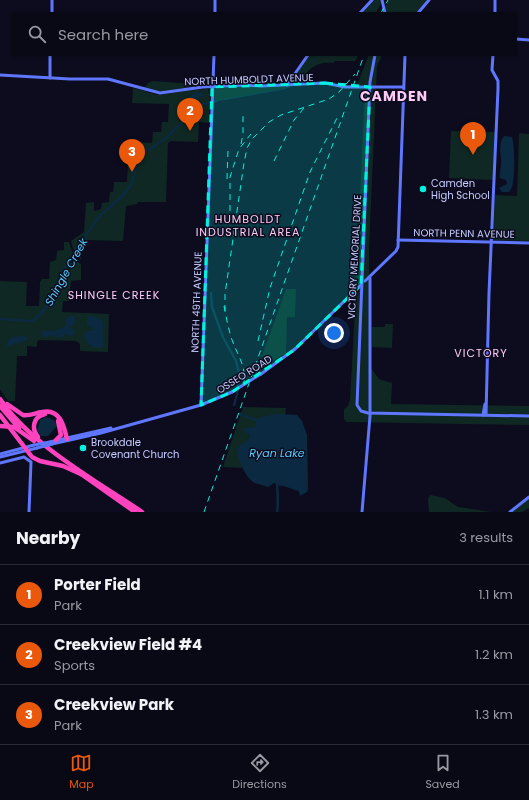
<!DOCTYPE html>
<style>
:root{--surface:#090916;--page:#171723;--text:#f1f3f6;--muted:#999aa1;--line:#292a35;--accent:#ea580c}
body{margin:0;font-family:Poppins,sans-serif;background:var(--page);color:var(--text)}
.you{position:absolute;left:334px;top:333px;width:14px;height:14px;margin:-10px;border:3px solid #fff;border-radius:50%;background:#1a73e8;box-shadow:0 0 0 6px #1a73e833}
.badge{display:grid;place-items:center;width:26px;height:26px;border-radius:50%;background:var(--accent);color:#fff;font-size:13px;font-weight:700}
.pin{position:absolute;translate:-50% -33px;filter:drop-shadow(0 1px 2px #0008)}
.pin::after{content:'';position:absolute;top:21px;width:14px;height:12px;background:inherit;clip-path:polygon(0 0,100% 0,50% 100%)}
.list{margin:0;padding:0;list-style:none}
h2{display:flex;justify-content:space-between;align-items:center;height:52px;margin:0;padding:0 16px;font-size:17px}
h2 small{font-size:13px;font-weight:400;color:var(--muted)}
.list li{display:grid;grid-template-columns:26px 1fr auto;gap:12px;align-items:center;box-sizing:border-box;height:60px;padding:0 16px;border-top:1px solid var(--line)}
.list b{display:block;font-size:15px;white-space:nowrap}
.list p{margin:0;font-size:13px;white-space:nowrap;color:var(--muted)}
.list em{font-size:13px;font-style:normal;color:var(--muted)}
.icon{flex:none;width:22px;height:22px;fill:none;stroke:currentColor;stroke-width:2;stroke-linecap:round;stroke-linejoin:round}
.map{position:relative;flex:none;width:529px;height:512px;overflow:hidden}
.search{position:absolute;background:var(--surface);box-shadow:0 1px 3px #0004;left:12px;right:12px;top:12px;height:44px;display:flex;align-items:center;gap:10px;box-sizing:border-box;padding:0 14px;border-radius:0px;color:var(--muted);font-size:15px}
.sheet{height:232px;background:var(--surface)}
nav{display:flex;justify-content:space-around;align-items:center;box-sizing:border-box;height:56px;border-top:1px solid var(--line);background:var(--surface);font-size:11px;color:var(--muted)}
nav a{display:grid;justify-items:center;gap:2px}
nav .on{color:var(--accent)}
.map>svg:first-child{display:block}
.green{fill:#0f2823}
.water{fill:#0b2a42}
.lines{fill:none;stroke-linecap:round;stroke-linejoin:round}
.stream{stroke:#0b2a42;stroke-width:1}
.river{stroke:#0b2a42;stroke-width:2.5}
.secondary{stroke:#5f77ff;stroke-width:3}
.highway{stroke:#ff43be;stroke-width:4.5}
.rail{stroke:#00f3e1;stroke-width:1;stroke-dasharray:6 5;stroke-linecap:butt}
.secondary-bridge{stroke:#5f77ff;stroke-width:3}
.marked{fill:#00f3e1;fill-opacity:0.2;stroke:#00f3e1;stroke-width:3;stroke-dasharray:8 5;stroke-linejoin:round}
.poi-dot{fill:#00f3e1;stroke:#0c0c1e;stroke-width:1.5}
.labels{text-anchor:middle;stroke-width:3;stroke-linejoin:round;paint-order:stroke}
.street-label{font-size:10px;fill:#c8ccff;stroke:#0c0c1e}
.poi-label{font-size:10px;fill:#c8ccff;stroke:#0c0c1e;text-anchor:start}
.neighbourhood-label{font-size:11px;letter-spacing:1px;fill:#ffcaf5;stroke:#0c0c1e}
.water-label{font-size:11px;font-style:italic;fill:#56ceff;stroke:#0c0c1e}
.district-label{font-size:14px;font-weight:bold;letter-spacing:1px;fill:#ffcaf5;stroke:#0c0c1e}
</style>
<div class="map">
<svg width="529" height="512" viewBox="0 0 529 512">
<rect width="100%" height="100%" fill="#0c0c1e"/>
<g class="green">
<polygon points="373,0 380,0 381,3 376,13 362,13"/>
<polygon points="389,0 427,0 416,13 386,13 385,7"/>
<path d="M 309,55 L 358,55 L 355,61 L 335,61 L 333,63 C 314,61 309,70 297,84 L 290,84 L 289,82 Z"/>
<polygon points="369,55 382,55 377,66 369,248 370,367 379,379 392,383 391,404 529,406 529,425 347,422 344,419 344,409 348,406 350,400 355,309 353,296 360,290 356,286 365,88 356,87"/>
<polygon points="153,81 193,84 196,86 161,92 144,88 148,83"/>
<polygon points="240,86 286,86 293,87 214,102 215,89"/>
<polygon points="133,88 158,95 194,90 208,89 210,98 209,123 199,122 198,142 171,141 168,143 166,202 138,202 137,204 126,206 123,241 85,240 82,242 81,259 75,255 71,241 84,232 86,203 94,202 94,211 101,209 102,203 109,202 110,192 113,192 114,182 127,182 129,142 152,143 153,132 161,132 162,122 168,122 169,104 132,103"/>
<polygon points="451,131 496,132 494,180 449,178"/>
<polygon points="519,133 529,134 529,241 493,240 495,195 517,196"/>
<polygon points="64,242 69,242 75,260 81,264 81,280 71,281 69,301 63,301 62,312 109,314 108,352 80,351 80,344 76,341 39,340 37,342 37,347 27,346 27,356 17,356 15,401 8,401 0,389 0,281 27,282 26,306 39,306 40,282 42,279 49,279 50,262 56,260 57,251 64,250"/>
<polygon points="286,289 296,289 295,317 287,317 286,353 257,370"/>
<polygon points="385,324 393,324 392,348 372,347 372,327 385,327"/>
<polygon points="243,407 286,408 281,469 223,467"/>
<polygon points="430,495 445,498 458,507 491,512 429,512 428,499"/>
<polygon points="529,497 529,508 522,512 510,512"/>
</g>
<g class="water">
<polygon points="194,92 202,93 203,95 190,105 190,97"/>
<path d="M 504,136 L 512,137 C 515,146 516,188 509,192 L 502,192 L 499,188 L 507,184 L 506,180 L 500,178 C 499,173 501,170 501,165 C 502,155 497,145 504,136 Z"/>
<path d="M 71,316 L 75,317 L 74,326 L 68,326 L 75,330 L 74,335 L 71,336 L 65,334 L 63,337 L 54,337 L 53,335 L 45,337 L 41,336 L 42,331 C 50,331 60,331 66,325 L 66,319 Z"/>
<path d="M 91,316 L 101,319 L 103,322 L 103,347 C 92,349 88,346 84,336 L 85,332 L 95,330 L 87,325 L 87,317 Z"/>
<polygon points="21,336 27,337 27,340 5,347 10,338"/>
<path d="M 281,414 L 297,415 L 302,421 L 307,435 L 308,489 L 307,492 L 300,496 L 299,491 C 292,490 285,485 279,486 L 278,484 L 274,483 L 268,487 C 263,485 257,484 253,482 C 244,475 237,458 237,448 L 250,438 L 250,435 L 243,431 L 244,428 L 255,427 L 256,419 C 265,416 272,414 281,414 Z"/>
<polygon points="47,417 54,420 57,426 48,436 41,436 37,430 40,420"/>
</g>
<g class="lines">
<g class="stream">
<polyline points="365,13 378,0"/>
<polyline points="294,83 306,66 321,55"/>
<polyline points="216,101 284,89 292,85"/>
</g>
<g class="river">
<polyline points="211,293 212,307 223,337"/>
<polyline points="0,319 30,321 34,320 48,306 60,277 77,247 99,217 123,195 131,185 140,155 165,139 197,108 203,104 216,101"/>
<polyline points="224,339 236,361 239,373"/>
<polyline points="234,405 237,395 239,376"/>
<polyline points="240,414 258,421"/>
<path d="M 277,482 C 277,492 279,500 277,512"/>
</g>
<g class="secondary">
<polyline points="382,0 385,13"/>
<polyline points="52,13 52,0"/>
<polyline points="215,13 215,0"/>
<polyline points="360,13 372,0"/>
<polyline points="418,13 429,0"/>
<polyline points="495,13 495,0"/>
<polyline points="516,39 529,40"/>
<polyline points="375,55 370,82 357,405 361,411 368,413 529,416"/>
<polyline points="0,75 70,79 108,79 160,93 203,87 245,85 261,86 325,83 345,87 403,87"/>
<polyline points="50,78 50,55"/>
<polyline points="287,85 308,55"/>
<polyline points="398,240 529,243"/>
<polyline points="365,281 396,251 398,247 405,55"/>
<polyline points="294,350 361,285"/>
<polyline points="261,374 295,349"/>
<polyline points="201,405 214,55"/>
<polyline points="483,415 485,404"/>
<polyline points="486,415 489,293 498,89 498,81 492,70 493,55"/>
<polyline points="45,443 111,428"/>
<polyline points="52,444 101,433 201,405 232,392"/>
<polyline points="0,454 34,445"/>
<polyline points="0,457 37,448"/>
<polyline points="0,463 24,457 31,462 29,512"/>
<polyline points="362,512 370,416 370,278"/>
<polyline points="510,512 529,497"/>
</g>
<g class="highway">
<path d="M 0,399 C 31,445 96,481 142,512"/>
<path d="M 7,404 L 23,415 C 30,416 35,413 42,412 C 60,408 64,426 67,439"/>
<polyline points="0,406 19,428"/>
<polyline points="0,415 32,457 40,461 63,466 83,475"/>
<polyline points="0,426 14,427 34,441"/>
<path d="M 38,437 C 31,428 33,417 45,414"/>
<polyline points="56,440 61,435 58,421"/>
<polyline points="81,474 135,512"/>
</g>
<g class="rail">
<polyline points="381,13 388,0"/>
<polyline points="241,144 243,134 243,116"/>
<polyline points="274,161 294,120 304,108"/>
<polyline points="227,179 228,151"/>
<polyline points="230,211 230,177 239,149 251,134"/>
<path d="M 224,306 C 226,316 228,327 231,337 C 237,356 248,366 243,388"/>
<polyline points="225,311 225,294 244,163 247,148 252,139 269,122 281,115 329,99 339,92 355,74"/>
<polyline points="258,341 270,288 310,172 337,118"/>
<polyline points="204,512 364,55"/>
</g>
<g class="secondary-bridge">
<polyline points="232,392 261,374"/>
<polyline points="34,445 45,443"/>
<polyline points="37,448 52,444"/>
</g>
</g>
<path class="marked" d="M 325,83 L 370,87 L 361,285 L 294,350 L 232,392 L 201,405 L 212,87 Z"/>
<g class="poi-dot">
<circle cx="423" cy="189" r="4"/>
<circle cx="83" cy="448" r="4"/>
</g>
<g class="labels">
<g class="street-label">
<text transform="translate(249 79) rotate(-2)" y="4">NORTH HUMBOLDT AVENUE</text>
<text transform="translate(464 233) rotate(1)" y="4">NORTH PENN AVENUE</text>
<text transform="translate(354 257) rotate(-87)" y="4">VICTORY MEMORIAL DRIVE</text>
<text transform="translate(196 302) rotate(-88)" y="4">NORTH 49TH AVENUE</text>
<text transform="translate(244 374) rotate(-32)" y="4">OSSEO ROAD</text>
</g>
<g class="poi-label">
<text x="431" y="187">Camden<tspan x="431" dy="12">High School</tspan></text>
<text x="91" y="446">Brookdale<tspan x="91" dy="12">Covenant Church</tspan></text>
</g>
<g class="neighbourhood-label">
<text x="248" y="223">HUMBOLDT<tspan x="248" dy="13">INDUSTRIAL AREA</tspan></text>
<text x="114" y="299">SHINGLE CREEK</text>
<text x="481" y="357">VICTORY</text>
</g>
<g class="water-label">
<text transform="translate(66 272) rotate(-61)" y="4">Shingle Creek</text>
<text x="277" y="457">Ryan Lake</text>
</g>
<g class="district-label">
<text x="394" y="101">CAMDEN</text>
</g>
</g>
</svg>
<div class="you"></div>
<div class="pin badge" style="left:473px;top:155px">1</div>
<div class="pin badge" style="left:190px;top:131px">2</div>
<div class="pin badge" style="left:132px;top:172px">3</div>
<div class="search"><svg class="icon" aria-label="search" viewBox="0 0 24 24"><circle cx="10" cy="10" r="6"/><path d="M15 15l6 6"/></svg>Search here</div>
</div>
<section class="sheet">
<h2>Nearby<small>3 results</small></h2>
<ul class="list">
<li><span class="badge">1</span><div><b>Porter Field</b><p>Park</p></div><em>1.1 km</em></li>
<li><span class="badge">2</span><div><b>Creekview Field #4</b><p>Sports</p></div><em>1.2 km</em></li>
<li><span class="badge">3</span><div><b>Creekview Park</b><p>Park</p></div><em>1.3 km</em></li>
</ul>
</section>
<nav>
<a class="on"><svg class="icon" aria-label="map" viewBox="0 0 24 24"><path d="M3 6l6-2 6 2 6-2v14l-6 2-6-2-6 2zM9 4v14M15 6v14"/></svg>Map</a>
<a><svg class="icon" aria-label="directions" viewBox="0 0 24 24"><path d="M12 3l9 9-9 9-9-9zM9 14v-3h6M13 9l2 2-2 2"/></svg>Directions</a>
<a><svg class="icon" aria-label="saved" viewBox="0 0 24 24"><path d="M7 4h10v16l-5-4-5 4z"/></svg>Saved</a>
</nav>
